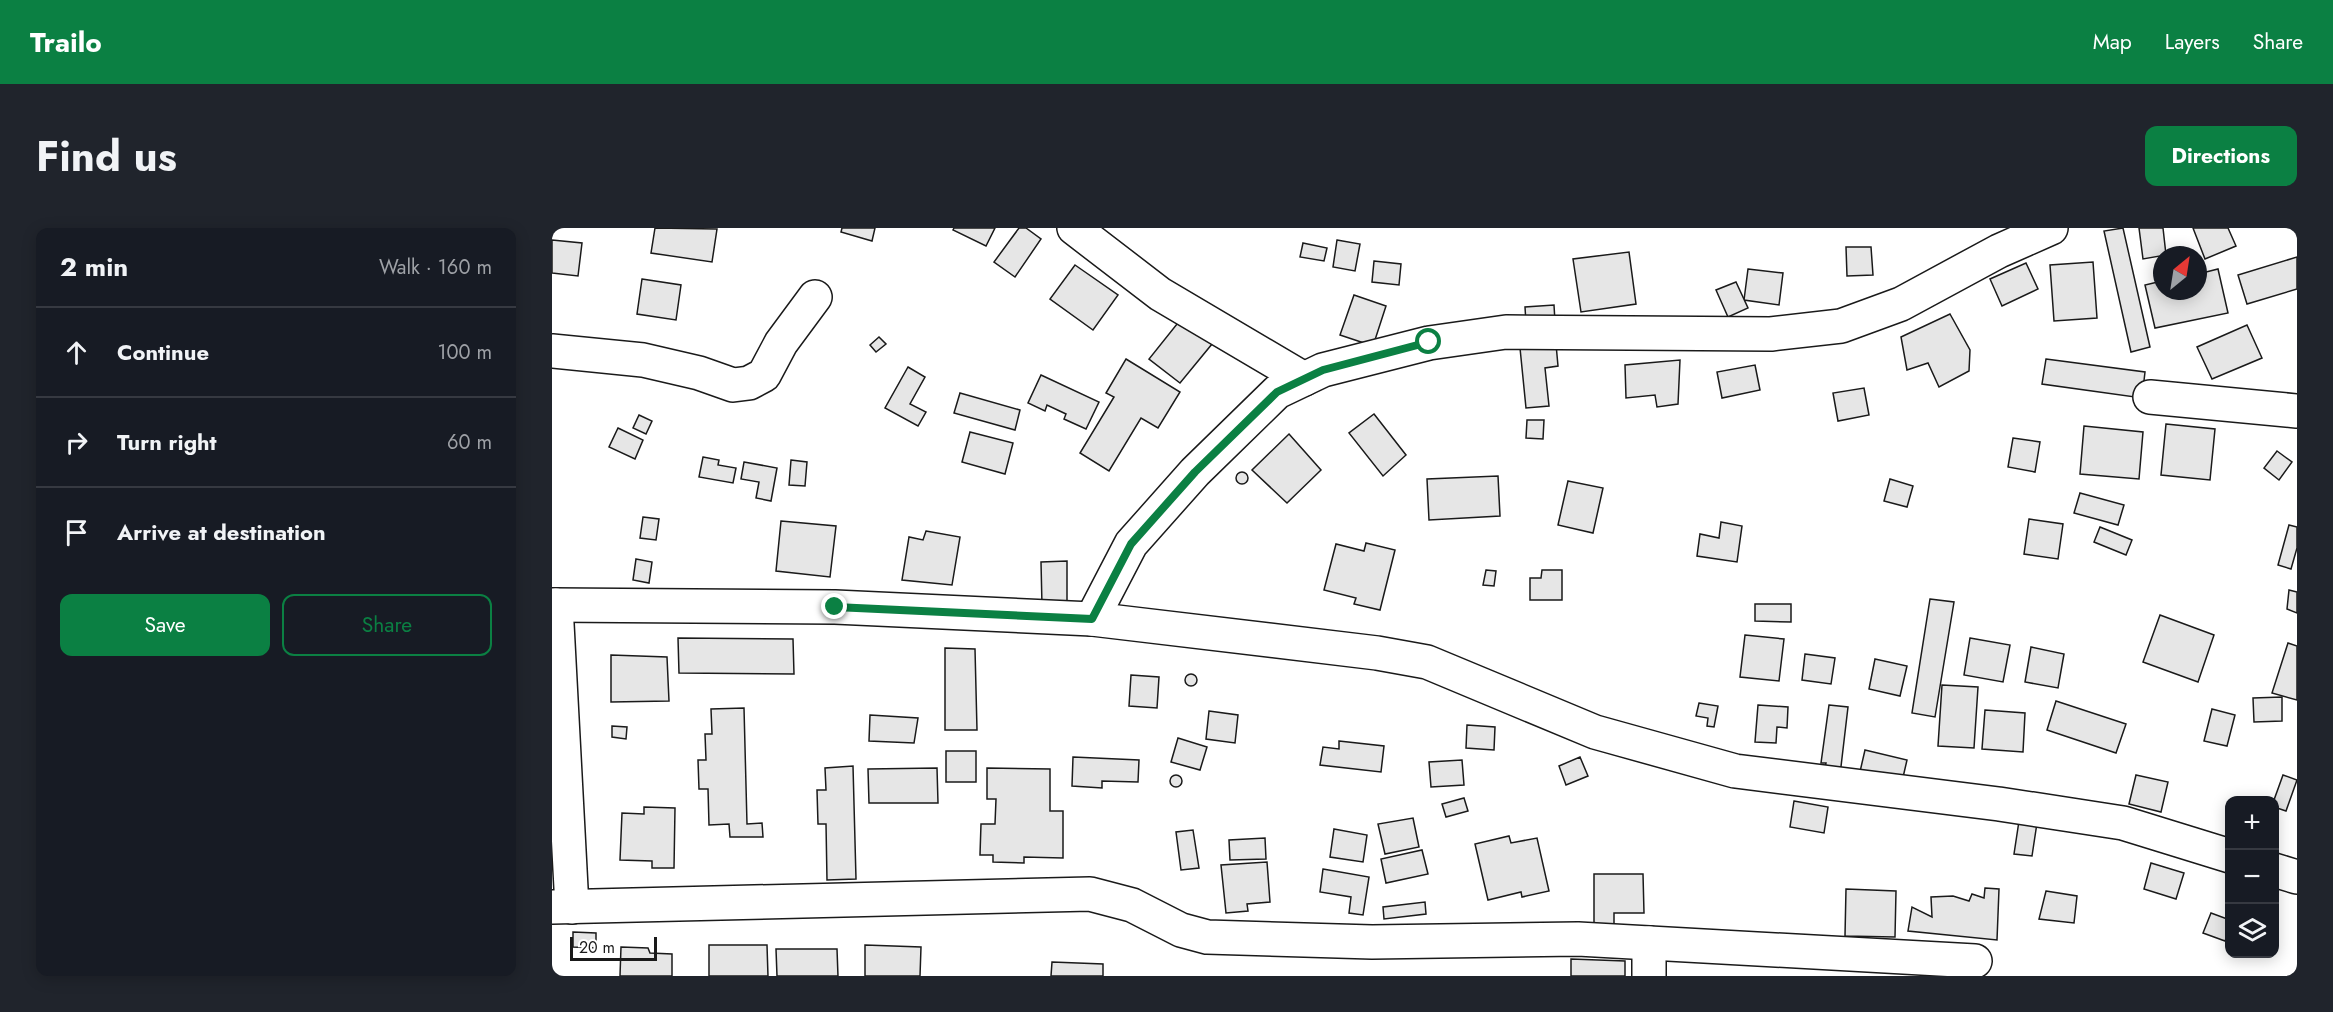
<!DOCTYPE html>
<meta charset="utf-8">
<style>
:root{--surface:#171b24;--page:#20242c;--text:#f1f3f6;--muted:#9ea1a6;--line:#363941;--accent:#0b8043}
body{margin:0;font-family:Jost,sans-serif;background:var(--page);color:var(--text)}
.controls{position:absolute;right:18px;bottom:18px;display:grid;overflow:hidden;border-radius:12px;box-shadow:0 3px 15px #0003}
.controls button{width:54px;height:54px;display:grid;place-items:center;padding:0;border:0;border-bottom:2px solid var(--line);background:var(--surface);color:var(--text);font:30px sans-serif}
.compass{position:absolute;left:1601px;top:18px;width:54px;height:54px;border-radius:50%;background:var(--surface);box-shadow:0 3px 15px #0003;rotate:30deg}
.scale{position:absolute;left:18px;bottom:15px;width:87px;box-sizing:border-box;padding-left:6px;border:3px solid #1a1a1a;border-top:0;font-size:16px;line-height:21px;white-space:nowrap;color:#1a1a1a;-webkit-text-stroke:4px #fff;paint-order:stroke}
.stop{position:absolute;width:18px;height:18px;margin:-14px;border:4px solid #0b8043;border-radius:50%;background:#fff}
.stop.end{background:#0b8043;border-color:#fff;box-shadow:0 2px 6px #0008}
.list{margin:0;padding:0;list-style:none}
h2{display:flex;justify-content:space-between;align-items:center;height:78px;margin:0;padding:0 24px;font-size:26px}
h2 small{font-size:20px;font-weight:400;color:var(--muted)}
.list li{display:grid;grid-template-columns:39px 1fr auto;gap:18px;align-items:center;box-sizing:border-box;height:90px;padding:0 24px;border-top:2px solid var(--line)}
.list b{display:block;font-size:22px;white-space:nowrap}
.list em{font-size:20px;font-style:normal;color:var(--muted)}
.actions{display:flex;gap:12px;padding:18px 24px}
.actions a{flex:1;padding:14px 0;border:2px solid var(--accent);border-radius:12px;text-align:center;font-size:21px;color:var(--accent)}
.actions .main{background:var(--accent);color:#fff}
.icon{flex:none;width:33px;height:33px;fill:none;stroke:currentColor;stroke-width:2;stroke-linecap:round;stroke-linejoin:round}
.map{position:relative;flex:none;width:1745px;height:748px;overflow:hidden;border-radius:12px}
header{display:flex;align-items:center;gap:36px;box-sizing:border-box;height:84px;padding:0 30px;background:var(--accent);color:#fff}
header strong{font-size:28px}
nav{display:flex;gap:33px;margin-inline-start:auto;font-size:21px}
.intro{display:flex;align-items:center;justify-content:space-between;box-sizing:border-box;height:144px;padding:0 36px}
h1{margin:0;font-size:42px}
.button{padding:15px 27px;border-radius:12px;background:var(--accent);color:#fff;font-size:21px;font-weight:700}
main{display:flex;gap:36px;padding:0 36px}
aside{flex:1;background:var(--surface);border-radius:12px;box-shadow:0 3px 15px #0003}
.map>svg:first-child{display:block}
.building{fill:#e6e6e6;stroke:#1a1a1a;stroke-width:1.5}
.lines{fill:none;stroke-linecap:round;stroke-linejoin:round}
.minor-casing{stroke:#1a1a1a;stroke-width:36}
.minor{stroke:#fff;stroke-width:33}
.route{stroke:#0b8043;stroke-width:8}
</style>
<header>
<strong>Trailo</strong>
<nav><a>Map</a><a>Layers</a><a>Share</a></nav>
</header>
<div class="intro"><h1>Find us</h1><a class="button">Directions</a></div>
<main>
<aside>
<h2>2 min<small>Walk · 160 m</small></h2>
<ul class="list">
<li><svg class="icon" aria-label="ahead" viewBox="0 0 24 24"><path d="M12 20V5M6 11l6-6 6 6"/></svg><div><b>Continue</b></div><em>100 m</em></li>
<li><svg class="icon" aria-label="right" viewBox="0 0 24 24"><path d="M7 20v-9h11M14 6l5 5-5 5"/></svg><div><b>Turn right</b></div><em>60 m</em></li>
<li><svg class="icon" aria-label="arrive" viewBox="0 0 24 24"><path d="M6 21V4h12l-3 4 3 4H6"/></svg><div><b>Arrive at destination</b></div></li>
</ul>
<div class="actions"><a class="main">Save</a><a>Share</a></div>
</aside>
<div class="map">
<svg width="1745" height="748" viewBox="0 0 1745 748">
<rect width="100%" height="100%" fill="#fff"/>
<g class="building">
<polygon points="103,0 165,1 160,34 99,25"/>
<polygon points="290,0 323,0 320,13 289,4"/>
<polygon points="402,0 443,0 434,18 401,2"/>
<polygon points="467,0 474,0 489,11 463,49 442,34"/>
<polygon points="1571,0 1598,119 1579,124 1552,3"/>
<polygon points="1587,0 1611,0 1614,27 1591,31"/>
<polygon points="1641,0 1676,0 1684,18 1653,31"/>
<polygon points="0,12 30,15 26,48 0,45"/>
<polygon points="785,12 808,16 803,43 781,39"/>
<polygon points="751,15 775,20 772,33 748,29"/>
<polygon points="1294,19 1319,19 1321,47 1295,48"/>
<polygon points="1077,24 1084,76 1029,84 1021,31"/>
<polygon points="1745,29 1745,61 1695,76 1686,47"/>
<polygon points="822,33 849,36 847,57 820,54"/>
<polygon points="1541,34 1545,90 1502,93 1498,37"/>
<polygon points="1474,35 1486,61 1450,78 1438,51"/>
<polygon points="523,37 566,67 541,102 498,71"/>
<polygon points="1196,41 1231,45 1227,77 1192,72"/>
<polygon points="1666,41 1676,85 1603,100 1593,57 1610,53 1610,63 1646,63 1646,46"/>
<polygon points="90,51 129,57 124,92 85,86"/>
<polygon points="1184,54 1196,80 1176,89 1164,62"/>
<polygon points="802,67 834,78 821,118 788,107"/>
<polygon points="1002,77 1003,94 974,95 973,79"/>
<polygon points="1398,86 1418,122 1417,143 1387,159 1376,135 1355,142 1349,109"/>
<polygon points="629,91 660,116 628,155 597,131"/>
<polygon points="1695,97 1710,130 1660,151 1645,119"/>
<polygon points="327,109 334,116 324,124 318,117"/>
<polygon points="1004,116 1006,138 993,140 997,178 974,180 968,120"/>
<polygon points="574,131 628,164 606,200 589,190 557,243 528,225 562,169 554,165"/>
<polygon points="1494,131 1593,144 1590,170 1490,156"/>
<polygon points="1128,132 1126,176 1105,179 1103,167 1074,170 1073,137"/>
<polygon points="1203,137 1208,162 1170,170 1165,144"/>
<polygon points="356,139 373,149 358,176 374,184 366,198 333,180"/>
<polygon points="489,147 547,174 534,201 512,191 514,186 495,177 493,183 476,175"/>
<polygon points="1312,160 1317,187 1286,193 1281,165"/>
<polygon points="408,165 468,182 463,202 402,185"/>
<polygon points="822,186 854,227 831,248 797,205"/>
<polygon points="87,187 100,193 94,206 81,200"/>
<polygon points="975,192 992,192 991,211 974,210"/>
<polygon points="1614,196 1663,201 1658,252 1609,247"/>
<polygon points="1532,198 1591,204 1587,251 1528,246"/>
<polygon points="66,200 91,212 83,231 57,219"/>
<polygon points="418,204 461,215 453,246 410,234"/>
<polygon points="737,206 769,242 735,275 700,242"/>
<polygon points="1461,210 1488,214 1483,244 1456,239"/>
<polygon points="1725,223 1740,234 1727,252 1712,240"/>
<polygon points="151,229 167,232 166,237 184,240 181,255 147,249"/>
<polygon points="239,232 255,234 253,258 237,257"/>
<polygon points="192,234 225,240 219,273 204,270 207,254 189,251"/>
<circle cx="690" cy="250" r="6"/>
<polygon points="946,248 948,288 877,292 875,251"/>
<polygon points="1338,251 1361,258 1355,279 1332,273"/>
<polygon points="1016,253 1051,260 1041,305 1006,297"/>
<polygon points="1528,265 1572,277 1566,297 1522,285"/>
<polygon points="91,289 107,291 104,312 88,310"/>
<polygon points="1477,291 1511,296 1506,331 1472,326"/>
<polygon points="229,293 284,298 278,349 224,343"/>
<polygon points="1169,294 1190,298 1185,334 1145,328 1148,306 1167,310"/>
<polygon points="1737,297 1745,299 1745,320 1739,341 1726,337"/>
<polygon points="1548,299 1580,312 1574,327 1542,314"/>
<polygon points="374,303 408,309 400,357 350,352 357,309 371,312"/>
<polygon points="814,315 843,322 828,382 802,376 804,370 772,362 784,316 812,323"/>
<polygon points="84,331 100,334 97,355 81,352"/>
<polygon points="515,333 515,378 490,378 489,334"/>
<polygon points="934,342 944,343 942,358 931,357"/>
<polygon points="990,342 1010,342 1010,372 978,372 978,350 989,350"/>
<polygon points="1737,362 1745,364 1745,385 1735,381"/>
<polygon points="1378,371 1402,374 1383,489 1360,485"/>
<polygon points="1203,376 1239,376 1239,394 1203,393"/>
<polygon points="1608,387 1662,407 1646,454 1591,434"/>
<polygon points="1193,407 1232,411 1227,453 1188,449"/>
<polygon points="126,410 241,411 242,446 127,445"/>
<polygon points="1418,410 1458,417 1451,454 1412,447"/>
<polygon points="1736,415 1745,418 1745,472 1720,465"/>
<polygon points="1479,419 1512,426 1506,460 1473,454"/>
<polygon points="393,420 423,421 425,502 393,502"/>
<polygon points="1253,426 1283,430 1279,456 1250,452"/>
<polygon points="59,427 115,429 117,473 59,474"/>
<polygon points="1323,431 1355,438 1348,468 1317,461"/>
<circle cx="639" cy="452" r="6"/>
<polygon points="579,447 607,449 605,480 577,478"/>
<polygon points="1390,457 1426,459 1422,520 1386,518"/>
<polygon points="1730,469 1730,493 1702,494 1701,470"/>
<polygon points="1504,473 1574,496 1564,525 1495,502"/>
<polygon points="1147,475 1166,478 1162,499 1155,498 1156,490 1144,488"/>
<polygon points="1206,477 1236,479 1235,500 1225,499 1224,515 1203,514"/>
<polygon points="1277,477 1296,479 1288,547 1272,546 1274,535 1269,535"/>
<polygon points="192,480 195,596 210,595 211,609 178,609 177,596 157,597 156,561 147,561 146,532 154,532 153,506 160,506 159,481"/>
<polygon points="1660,481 1683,487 1675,518 1652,513"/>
<polygon points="1433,482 1473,485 1471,524 1430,521"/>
<polygon points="657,483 686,487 683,515 654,511"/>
<polygon points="318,487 366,490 362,515 317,513"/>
<polygon points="915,497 943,499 942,522 914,520"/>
<polygon points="60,498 75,499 74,511 60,509"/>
<polygon points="626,510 655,519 648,542 619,534"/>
<polygon points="787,513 832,518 829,544 768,537 771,519 787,521"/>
<polygon points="1313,522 1355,532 1349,558 1307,548"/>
<rect x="394" y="523" width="30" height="31"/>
<polygon points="521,529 587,532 586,554 550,553 550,560 520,558"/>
<polygon points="1028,529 1036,548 1014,557 1007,538"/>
<polygon points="910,532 912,557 879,559 877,534"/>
<polygon points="301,538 304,651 275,652 274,596 266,596 265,562 274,562 273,540"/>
<polygon points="385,540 386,575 317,575 316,541"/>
<polygon points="435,540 498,541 498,583 511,583 511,630 472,629 472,635 441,634 441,627 428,627 429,596 443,596 444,571 435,571"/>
<circle cx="624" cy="553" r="6"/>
<polygon points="1584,547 1616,554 1609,584 1577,576"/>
<polygon points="1731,547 1745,552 1734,583 1722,579 1722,572"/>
<polygon points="912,570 916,583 894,589 890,576"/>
<polygon points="1242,573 1276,579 1272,605 1238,599"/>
<polygon points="92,579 123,580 122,640 100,640 100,633 68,632 70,585 92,586"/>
<polygon points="861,590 867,619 833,626 826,596"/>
<polygon points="1467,593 1485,595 1480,628 1462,626"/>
<polygon points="782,601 815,607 811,634 778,629"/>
<polygon points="641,602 647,640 629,642 624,604"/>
<polygon points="957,608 959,615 985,610 997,663 970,669 969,664 936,672 923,616"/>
<polygon points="713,610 714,631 678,632 677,612"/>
<polygon points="870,622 876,646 834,655 829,631"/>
<polygon points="715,634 718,674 695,676 696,683 674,685 669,637"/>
<polygon points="1599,635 1632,645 1624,671 1592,661"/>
<polygon points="771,641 817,649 811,687 797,685 799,669 768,664"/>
<polygon points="1042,646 1091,646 1092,685 1062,685 1062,696 1042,697"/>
<polygon points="1433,660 1447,661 1445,712 1356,703 1360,679 1380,689 1379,669 1401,668 1417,673 1420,666 1432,670"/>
<polygon points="1294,661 1344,663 1343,709 1293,708"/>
<polygon points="1494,663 1525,668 1522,695 1487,691"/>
<polygon points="873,674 874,686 832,691 831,679"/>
<polygon points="1659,685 1678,692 1678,701 1673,713 1651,705"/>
<polygon points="21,704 44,705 44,720 21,719"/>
<polygon points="157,717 215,717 216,748 157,748"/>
<polygon points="313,717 369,719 368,748 313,748"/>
<polygon points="69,719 96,720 98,725 120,726 120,748 68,748"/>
<polygon points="224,721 285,721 286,748 225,748"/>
<polygon points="1019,731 1073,733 1073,748 1019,748"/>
<polygon points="500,734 551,736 551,748 499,748"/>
</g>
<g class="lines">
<g class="minor-casing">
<g id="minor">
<polyline points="522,0 608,66 752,151"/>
<polyline points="0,123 91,132 147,145 181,157 197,155 212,147 229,115 263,69"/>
<polyline points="1598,169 1745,183"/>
<polyline points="0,377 283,379 540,391 825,425 875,434 1043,504 1183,543 1447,576 1571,595 1678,628"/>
<polyline points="4,377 20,679"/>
<polyline points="540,391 579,316 643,244 725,164 771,142 877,115 954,104 1219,106 1289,98 1349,76 1447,23 1499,0"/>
<polyline points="1722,642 1745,649"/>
<polyline points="0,679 538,666 580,677 629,702 655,709 820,714 1026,711 1423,733"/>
<polyline points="1097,748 1097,715"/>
</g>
</g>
<use href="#minor" class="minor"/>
</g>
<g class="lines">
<polyline class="route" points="283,379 540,391 579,316 643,244 725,164 771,142 877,114"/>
</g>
</svg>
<div class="controls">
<button>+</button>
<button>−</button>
<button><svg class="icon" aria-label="layers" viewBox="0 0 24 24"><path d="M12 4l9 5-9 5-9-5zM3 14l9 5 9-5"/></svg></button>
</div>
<svg class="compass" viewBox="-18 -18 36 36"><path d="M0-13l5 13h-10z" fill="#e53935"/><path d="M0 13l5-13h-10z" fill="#9ea1a6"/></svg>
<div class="scale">20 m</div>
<div class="stop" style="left:877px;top:114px"></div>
<div class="stop end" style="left:283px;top:379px"></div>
</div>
</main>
